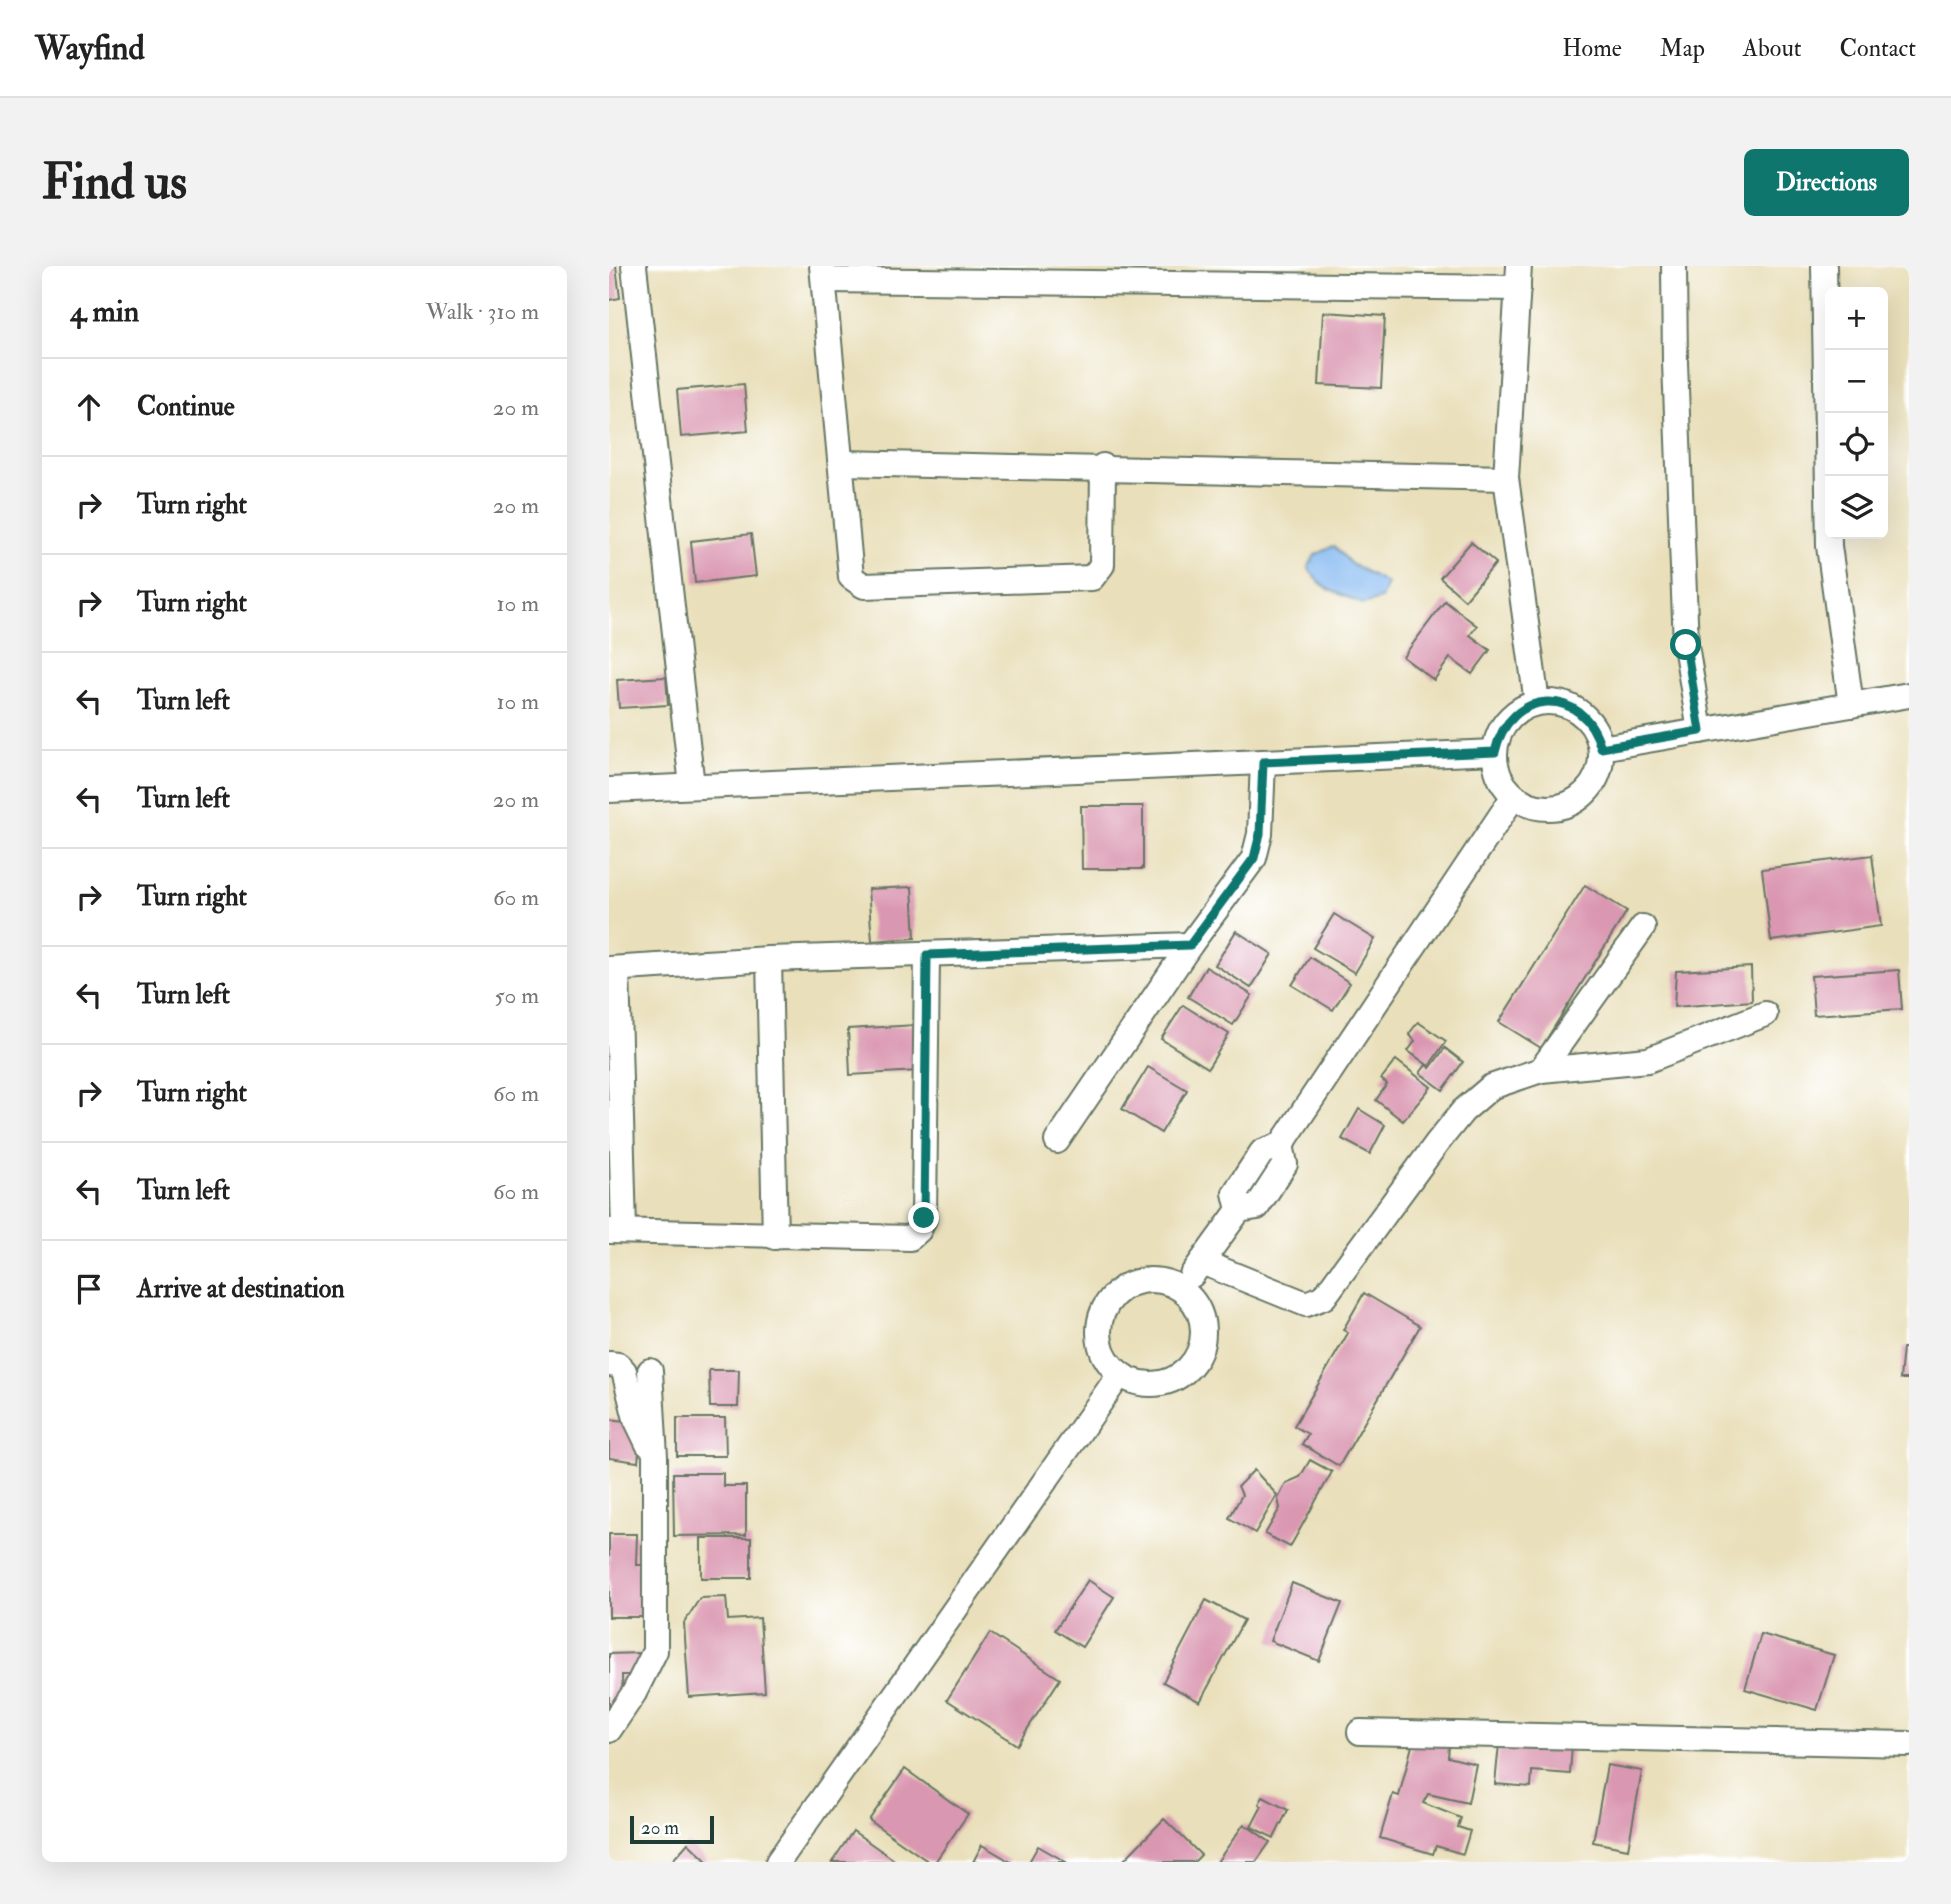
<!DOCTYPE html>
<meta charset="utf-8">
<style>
:root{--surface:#fff;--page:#f2f2f2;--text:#222;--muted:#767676;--line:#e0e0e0;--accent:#0f766e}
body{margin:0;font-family:"IM FELL Double Pica",serif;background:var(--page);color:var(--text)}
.controls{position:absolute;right:21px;top:21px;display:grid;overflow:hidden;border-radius:10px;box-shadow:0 7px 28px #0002}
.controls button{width:63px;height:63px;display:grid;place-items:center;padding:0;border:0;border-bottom:2px solid var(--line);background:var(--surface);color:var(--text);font:35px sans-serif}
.scale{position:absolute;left:21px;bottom:18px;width:84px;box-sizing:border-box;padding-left:7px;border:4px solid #1f3d34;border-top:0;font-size:19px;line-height:24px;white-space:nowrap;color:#1f3d34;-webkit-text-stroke:5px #fff;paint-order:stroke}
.stop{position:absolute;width:21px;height:21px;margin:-16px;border:5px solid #0f766e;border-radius:50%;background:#fff}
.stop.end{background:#0f766e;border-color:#fff;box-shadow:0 2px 7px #0008}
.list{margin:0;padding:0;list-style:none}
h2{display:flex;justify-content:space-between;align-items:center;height:91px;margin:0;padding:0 28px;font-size:30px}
h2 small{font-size:23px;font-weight:400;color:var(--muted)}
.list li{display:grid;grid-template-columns:46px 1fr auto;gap:21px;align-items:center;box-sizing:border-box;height:98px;padding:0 28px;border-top:2px solid var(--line)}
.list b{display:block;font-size:26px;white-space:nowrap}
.list em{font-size:23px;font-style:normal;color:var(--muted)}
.icon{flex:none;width:38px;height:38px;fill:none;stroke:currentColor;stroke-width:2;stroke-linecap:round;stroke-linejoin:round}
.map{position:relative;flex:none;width:1300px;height:1596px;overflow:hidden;border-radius:10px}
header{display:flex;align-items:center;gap:42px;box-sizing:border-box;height:98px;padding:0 35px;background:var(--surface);border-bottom:2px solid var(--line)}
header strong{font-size:33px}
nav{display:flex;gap:38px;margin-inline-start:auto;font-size:24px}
.intro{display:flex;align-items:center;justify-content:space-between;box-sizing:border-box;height:168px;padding:0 42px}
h1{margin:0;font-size:49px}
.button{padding:18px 32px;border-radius:10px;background:var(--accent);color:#fff;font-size:24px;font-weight:700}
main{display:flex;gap:42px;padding:0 42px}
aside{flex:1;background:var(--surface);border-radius:10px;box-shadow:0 7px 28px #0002}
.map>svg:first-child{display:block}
.water{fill:#83b8f1;stroke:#517a92;stroke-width:2}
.building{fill:#da97b1}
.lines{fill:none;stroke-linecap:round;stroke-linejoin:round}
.minor-casing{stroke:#667663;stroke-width:28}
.minor{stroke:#fff;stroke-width:24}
.route{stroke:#0f766e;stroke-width:9}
</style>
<header>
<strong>Wayfind</strong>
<nav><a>Home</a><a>Map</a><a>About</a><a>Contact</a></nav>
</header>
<div class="intro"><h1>Find us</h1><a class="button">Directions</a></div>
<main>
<aside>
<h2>4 min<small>Walk · 310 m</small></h2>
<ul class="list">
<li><svg class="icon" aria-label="ahead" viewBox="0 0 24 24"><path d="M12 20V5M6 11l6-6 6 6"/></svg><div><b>Continue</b></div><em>20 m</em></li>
<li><svg class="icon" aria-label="right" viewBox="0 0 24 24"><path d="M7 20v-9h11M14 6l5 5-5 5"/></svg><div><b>Turn right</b></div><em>20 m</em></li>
<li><svg class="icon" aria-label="right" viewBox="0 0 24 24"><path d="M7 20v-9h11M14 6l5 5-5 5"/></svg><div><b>Turn right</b></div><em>10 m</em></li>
<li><svg class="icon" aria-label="left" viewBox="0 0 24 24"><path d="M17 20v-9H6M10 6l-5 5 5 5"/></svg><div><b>Turn left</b></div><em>10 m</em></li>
<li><svg class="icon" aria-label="left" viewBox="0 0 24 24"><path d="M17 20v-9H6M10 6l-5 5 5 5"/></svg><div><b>Turn left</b></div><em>20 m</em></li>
<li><svg class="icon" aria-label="right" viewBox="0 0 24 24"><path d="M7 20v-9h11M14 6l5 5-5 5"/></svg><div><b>Turn right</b></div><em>60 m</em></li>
<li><svg class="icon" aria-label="left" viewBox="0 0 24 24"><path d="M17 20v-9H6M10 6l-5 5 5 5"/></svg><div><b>Turn left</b></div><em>50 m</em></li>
<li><svg class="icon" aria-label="right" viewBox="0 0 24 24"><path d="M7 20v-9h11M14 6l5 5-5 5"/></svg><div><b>Turn right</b></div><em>60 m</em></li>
<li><svg class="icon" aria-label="left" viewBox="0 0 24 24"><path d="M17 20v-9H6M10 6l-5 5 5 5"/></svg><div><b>Turn left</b></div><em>60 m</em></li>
<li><svg class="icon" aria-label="arrive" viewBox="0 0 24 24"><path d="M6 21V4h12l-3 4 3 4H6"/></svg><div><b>Arrive at destination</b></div></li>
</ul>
</aside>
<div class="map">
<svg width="1300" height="1596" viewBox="0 0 1300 1596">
<rect width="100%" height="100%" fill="#fff"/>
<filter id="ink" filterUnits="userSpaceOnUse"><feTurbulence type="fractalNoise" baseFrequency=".0143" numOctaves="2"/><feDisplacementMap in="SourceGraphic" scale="14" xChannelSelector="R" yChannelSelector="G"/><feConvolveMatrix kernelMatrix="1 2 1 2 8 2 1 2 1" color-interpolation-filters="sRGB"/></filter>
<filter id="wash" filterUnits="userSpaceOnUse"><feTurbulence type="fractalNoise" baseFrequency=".00686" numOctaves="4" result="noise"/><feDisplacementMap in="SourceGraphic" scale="28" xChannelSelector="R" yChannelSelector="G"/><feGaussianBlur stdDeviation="1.57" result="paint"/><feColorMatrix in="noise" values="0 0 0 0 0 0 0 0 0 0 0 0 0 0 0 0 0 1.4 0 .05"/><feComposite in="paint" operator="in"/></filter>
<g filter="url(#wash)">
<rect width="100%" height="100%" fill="#e9dfba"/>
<polygon class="water" points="725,280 742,298 778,317 772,333 754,338 721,324 710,316 699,302 706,289"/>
<g id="blocks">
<g class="building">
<polygon points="0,0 7,0 11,32 0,34"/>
<polygon points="714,46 776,50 772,122 710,119"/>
<polygon points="135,118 139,165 72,171 68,124"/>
<polygon points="142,268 147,310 86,317 82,275"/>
<polygon points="862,276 887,297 856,334 831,312"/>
<polygon points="836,335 868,360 861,369 881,384 863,408 841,392 825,414 794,391"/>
<polygon points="57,411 59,439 10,442 8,414"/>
<polygon points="472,540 534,540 534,603 473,603"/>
<polygon points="1263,589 1272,660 1162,675 1153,603"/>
<polygon points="976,619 1018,645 932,782 890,756"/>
<polygon points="303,621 306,672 263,675 259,623"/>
<polygon points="725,648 766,673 746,707 704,682"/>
<polygon points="627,665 663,688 642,722 606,699"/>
<polygon points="701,691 741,717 724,744 683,719"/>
<polygon points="597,701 643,729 624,759 579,731"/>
<polygon points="1142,701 1143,735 1065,741 1067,705"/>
<polygon points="1290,704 1293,743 1205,749 1202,710"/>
<polygon points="574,739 620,768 599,802 552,773"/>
<polygon points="809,756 837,775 820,800 799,785 806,775 800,768"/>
<polygon points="307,759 309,805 241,809 239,763"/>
<polygon points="836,782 854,796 834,824 811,807 817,799 821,802"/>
<polygon points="787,794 822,821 794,855 767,834 778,818 772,813"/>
<polygon points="539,801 578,824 552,867 513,843"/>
<polygon points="750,843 776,859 761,888 733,873"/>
<polygon points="755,1027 811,1060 730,1200 693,1178 699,1168 685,1160 739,1067 734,1064"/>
<polygon points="1294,1082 1300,1082 1300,1113 1291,1113"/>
<polygon points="100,1104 130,1104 129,1141 101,1141"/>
<polygon points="68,1152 116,1152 117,1190 68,1190"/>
<polygon points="0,1153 24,1156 32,1170 29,1196 0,1192"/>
<polygon points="701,1194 723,1206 681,1281 656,1268 671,1242 669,1233 677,1217 691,1211"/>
<polygon points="645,1204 668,1229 646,1267 620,1252 633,1229 629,1220"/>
<polygon points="64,1207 114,1207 114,1220 137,1220 137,1269 65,1270"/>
<polygon points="0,1268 28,1268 27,1299 38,1299 38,1351 0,1351"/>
<rect x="92" y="1272" width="50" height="40"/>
<polygon points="479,1314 505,1331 473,1381 446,1364"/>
<polygon points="683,1317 733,1337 710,1395 661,1375"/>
<polygon points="117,1331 119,1354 151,1352 156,1426 80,1431 75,1357 91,1332"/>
<polygon points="597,1334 635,1354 591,1436 554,1416"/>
<polygon points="381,1367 451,1413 408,1479 338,1434"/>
<polygon points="1152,1368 1225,1389 1208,1444 1136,1423"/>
<polygon points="31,1387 32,1409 13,1409 14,1443 0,1443 0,1388"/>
<polygon points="805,1472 840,1480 839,1491 867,1498 859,1537 819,1528 814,1537 852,1552 849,1561 861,1565 854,1588 827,1580 824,1588 771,1572 784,1528 790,1530"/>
<polygon points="890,1478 963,1479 961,1508 923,1505 922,1521 886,1518"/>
<polygon points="998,1499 1033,1505 1019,1583 984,1576"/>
<polygon points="296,1503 359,1548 326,1596 320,1596 260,1554"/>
<polygon points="654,1531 679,1544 665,1572 642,1561 653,1540 650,1538"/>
<polygon points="555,1553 592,1589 585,1596 513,1596"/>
<polygon points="635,1558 661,1576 647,1596 608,1596"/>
<polygon points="244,1565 288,1596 223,1596"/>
<polygon points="79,1577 99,1596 62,1596"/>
<polygon points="373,1579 402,1596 364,1596"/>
<polygon points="429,1580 457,1596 420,1596"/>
</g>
</g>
</g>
<g filter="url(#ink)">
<use href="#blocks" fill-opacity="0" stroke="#667663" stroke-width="2"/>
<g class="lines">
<g class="minor-casing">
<g id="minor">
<polyline points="25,0 83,520"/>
<polyline points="213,0 242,311 255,320 483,312 493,299 494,200"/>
<polyline points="910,0 897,212 928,437"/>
<polyline points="1065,0 1066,97 1077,379 1091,465"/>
<polyline points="1215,0 1220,280 1242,439"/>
<polyline points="216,14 909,22"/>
<polyline points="233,197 897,212"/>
<circle cx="939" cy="489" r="53"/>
<polyline points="992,482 1300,429"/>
<polyline points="0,524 886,486"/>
<polyline points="160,693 166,971"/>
<polyline points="0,703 160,693 581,679"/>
<polyline points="8,703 15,964"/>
<polyline points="932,804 1034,661"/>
<polyline points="448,875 581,679 645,592 651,568 654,496"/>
<polyline points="630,944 626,927 653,886 672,879 905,530"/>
<polyline points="0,965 301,972 310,964 315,952 318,689"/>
<polyline points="593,996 697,1038 715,1031 828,877 854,845 882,821 932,804 1039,794 1156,748"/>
<polyline points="583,1009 630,944 648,941 676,898 672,879"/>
<circle cx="542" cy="1066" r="52"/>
<polyline points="0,1098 9,1099 15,1105 27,1153 39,1178"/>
<polyline points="0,1464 25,1427 46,1385 46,1191 41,1105"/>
<polyline points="751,1466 1300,1478"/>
<polyline points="169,1596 511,1108"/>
</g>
</g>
<use href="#minor" class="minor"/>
</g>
</g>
<g class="lines" filter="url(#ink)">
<path class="route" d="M 315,952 L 318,689 L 581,679 L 645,592 L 651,568 L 654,496 L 886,486 C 900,422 975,418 992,482 L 1091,465 L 1077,379"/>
</g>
</svg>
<div class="controls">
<button>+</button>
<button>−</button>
<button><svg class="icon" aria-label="locate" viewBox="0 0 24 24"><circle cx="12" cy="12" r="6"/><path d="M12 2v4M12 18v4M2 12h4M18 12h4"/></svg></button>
<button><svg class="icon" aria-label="layers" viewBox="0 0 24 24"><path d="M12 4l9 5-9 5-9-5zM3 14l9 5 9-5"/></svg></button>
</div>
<div class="scale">20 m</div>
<div class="stop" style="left:1077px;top:379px"></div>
<div class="stop end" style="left:315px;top:952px"></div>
</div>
</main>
